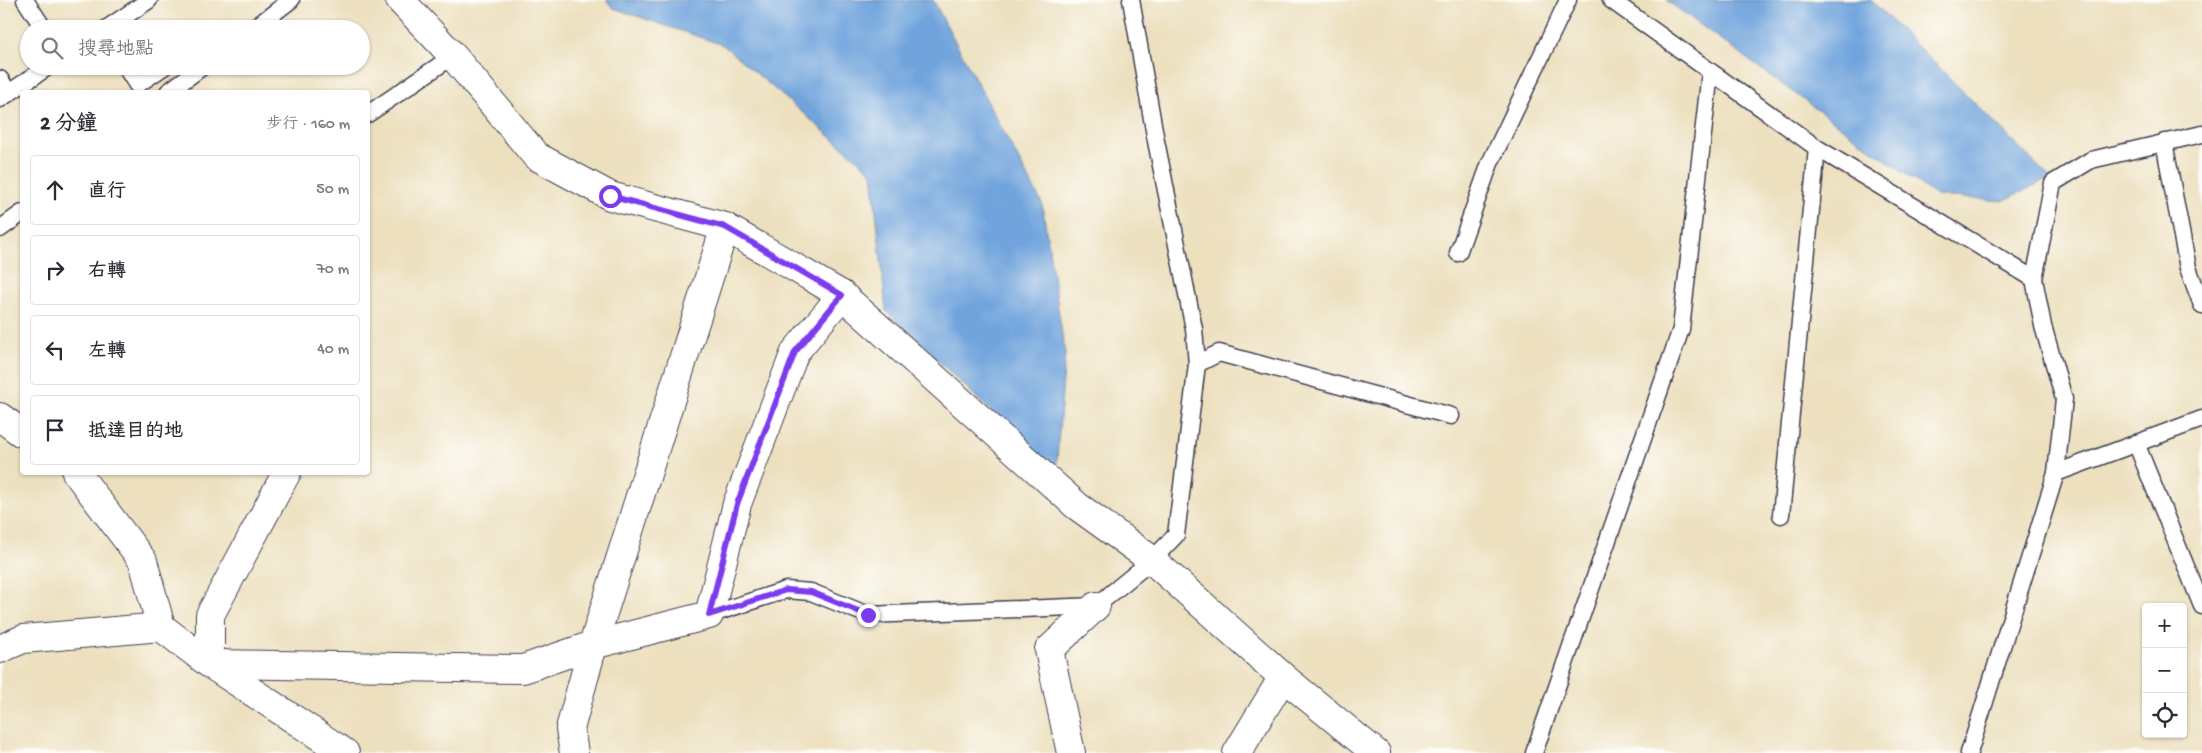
<!DOCTYPE html>
<html lang="zh-TW">
<meta charset="utf-8">
<style>
:root{--surface:#fff;--page:#f7f7f7;--text:#2b2b33;--muted:#7c7c81;--line:#e1e1e2}
body{margin:0;font-family:"Gochi Hand","LXGW WenKai TC",sans-serif;background:var(--page);color:var(--text)}
.controls{position:absolute;right:15px;bottom:15px;display:grid;overflow:hidden;border-radius:5px;box-shadow:0 1px 4px #0004}
.controls button{width:45px;height:45px;display:grid;place-items:center;padding:0;border:0;border-bottom:1px solid var(--line);background:var(--surface);color:var(--text);font:25px sans-serif}
.stop{position:absolute;width:15px;height:15px;margin:-11px;border:4px solid #7c3aed;border-radius:50%;background:#fff}
.stop.end{background:#7c3aed;border-color:#fff;box-shadow:0 1px 5px #0008}
.list{margin:0;padding:0;list-style:none}
h2{display:flex;justify-content:space-between;align-items:center;height:65px;margin:0;padding:0 20px;font-size:21px}
h2 small{font-size:16px;font-weight:400;color:var(--muted)}
.list li{display:grid;grid-template-columns:32px 1fr auto;gap:15px;align-items:center;box-sizing:border-box;height:70px;margin:0 10px 10px;padding:0 10px;border:1px solid var(--line);border-radius:5px}
.list b{display:block;font-size:19px;white-space:nowrap}
.list em{font-size:16px;font-style:normal;color:var(--muted)}
.icon{flex:none;width:28px;height:28px;fill:none;stroke:currentColor;stroke-width:2;stroke-linecap:round;stroke-linejoin:round}
.map{position:relative;flex:none;width:2202px;height:753px;overflow:hidden}
.search{position:absolute;background:var(--surface);box-shadow:0 1px 4px #0004;left:20px;top:20px;width:350px;height:55px;display:flex;align-items:center;gap:12px;box-sizing:border-box;padding:0 18px;border-radius:28px;color:var(--muted);font-size:19px}
.panel{position:absolute;background:var(--surface);box-shadow:0 1px 4px #0004;left:20px;top:90px;width:350px;height:385px;border-radius:5px}
.map>svg:first-child{display:block}
.water{fill:#71a4dd;stroke:#4a638c}
.lines{fill:none;stroke-linecap:round;stroke-linejoin:round}
.lane-casing{stroke:#403e4f;stroke-width:19}
.street-casing{stroke:#403e4f;stroke-width:30}
.lane{stroke:#fff;stroke-width:16}
.street{stroke:#fff;stroke-width:28}
.route{stroke:#7c3aed;stroke-width:6}
</style>
<div class="map">
<svg width="2202" height="753" viewBox="0 0 2202 753">
<rect width="100%" height="100%" fill="#fdfcf7"/>
<filter id="ink" filterUnits="userSpaceOnUse"><feTurbulence type="fractalNoise" baseFrequency=".02" numOctaves="2"/><feDisplacementMap in="SourceGraphic" scale="10" xChannelSelector="R" yChannelSelector="G"/><feConvolveMatrix kernelMatrix="1 2 1 2 8 2 1 2 1" color-interpolation-filters="sRGB"/></filter>
<filter id="wash" filterUnits="userSpaceOnUse"><feTurbulence type="fractalNoise" baseFrequency=".0096" numOctaves="4" result="noise"/><feDisplacementMap in="SourceGraphic" scale="20" xChannelSelector="R" yChannelSelector="G"/><feGaussianBlur stdDeviation="1.12" result="paint"/><feColorMatrix in="noise" values="0 0 0 0 0 0 0 0 0 0 0 0 0 0 0 0 0 1.4 0 .05"/><feComposite in="paint" operator="in"/></filter>
<g filter="url(#wash)">
<rect width="100%" height="100%" fill="#ede0bf"/>
<g class="water">
<polygon points="606,0 933,0 1042,203 1065,353 1056,473 886,311 872,172 723,45 613,8"/>
<polygon points="1666,0 1871,0 2050,178 2003,201 1936,196"/>
</g>
</g>
<g filter="url(#ink)">
<g class="lines">
<g class="lane-casing">
<g id="lane">
<polyline points="25,0 44,29"/>
<polyline points="1611,0 1817,148 2034,279 2043,326 2064,399 2056,473 1969,753"/>
<polyline points="106,29 149,0"/>
<polyline points="253,29 291,0"/>
<polyline points="125,66 137,85 165,66"/>
<polyline points="0,79 9,93"/>
<polyline points="168,92 203,66"/>
<polyline points="0,99 49,66"/>
<polyline points="368,114 453,56"/>
<polyline points="2164,142 2188,268 2202,305"/>
<polyline points="0,229 22,213"/>
<polyline points="1458,253 1490,163 1568,0"/>
<polyline points="2034,279 2053,183 2091,160 2202,134"/>
<polyline points="1197,364 1219,353 1451,416"/>
<polyline points="2136,443 2202,606"/>
<polyline points="2056,473 2202,419"/>
<polyline points="1781,515 1817,148"/>
<polyline points="709,615 786,590 811,592 868,615 1096,606 1152,560 1176,535 1197,364 1194,329 1156,141 1131,0"/>
<polyline points="1534,753 1681,329 1710,72"/>
</g>
</g>
<g class="street-casing">
<g id="street">
<polyline points="400,0 453,56 536,156 610,196 725,227 842,295 1077,506 1152,560 1283,677 1376,753"/>
<polyline points="0,417 22,433"/>
<polyline points="76,472 143,561 161,627"/>
<polyline points="287,472 210,615 210,664 345,753"/>
<polyline points="0,649 23,639 161,627 210,664 523,669 593,645 709,615 737,504 795,352 842,295"/>
<polyline points="574,753 570,729 593,645 725,227"/>
<polyline points="1071,753 1049,650 1096,606"/>
<polyline points="1237,753 1283,677"/>
</g>
</g>
<use href="#lane" class="lane"/>
<use href="#street" class="street"/>
</g>
</g>
<g class="lines" filter="url(#ink)">
<polyline class="route" points="610,196 725,227 842,295 795,352 737,504 709,615 786,590 811,592 868,615"/>
</g>
</svg>
<div class="controls">
<button>+</button>
<button>−</button>
<button><svg class="icon" aria-label="locate" viewBox="0 0 24 24"><circle cx="12" cy="12" r="6"/><path d="M12 2v4M12 18v4M2 12h4M18 12h4"/></svg></button>
</div>
<div class="stop" style="left:610px;top:196px"></div>
<div class="stop end" style="left:868px;top:615px"></div>
<div class="search"><svg class="icon" aria-label="search" viewBox="0 0 24 24"><circle cx="10" cy="10" r="6"/><path d="M15 15l6 6"/></svg>搜尋地點</div>
<section class="panel">
<h2>2 分鐘<small>步行 · 160 m</small></h2>
<ul class="list">
<li><svg class="icon" aria-label="ahead" viewBox="0 0 24 24"><path d="M12 20V5M6 11l6-6 6 6"/></svg><div><b>直行</b></div><em>50 m</em></li>
<li><svg class="icon" aria-label="right" viewBox="0 0 24 24"><path d="M7 20v-9h11M14 6l5 5-5 5"/></svg><div><b>右轉</b></div><em>70 m</em></li>
<li><svg class="icon" aria-label="left" viewBox="0 0 24 24"><path d="M17 20v-9H6M10 6l-5 5 5 5"/></svg><div><b>左轉</b></div><em>40 m</em></li>
<li><svg class="icon" aria-label="arrive" viewBox="0 0 24 24"><path d="M6 21V4h12l-3 4 3 4H6"/></svg><div><b>抵達目的地</b></div></li>
</ul>
</section>
</div>
